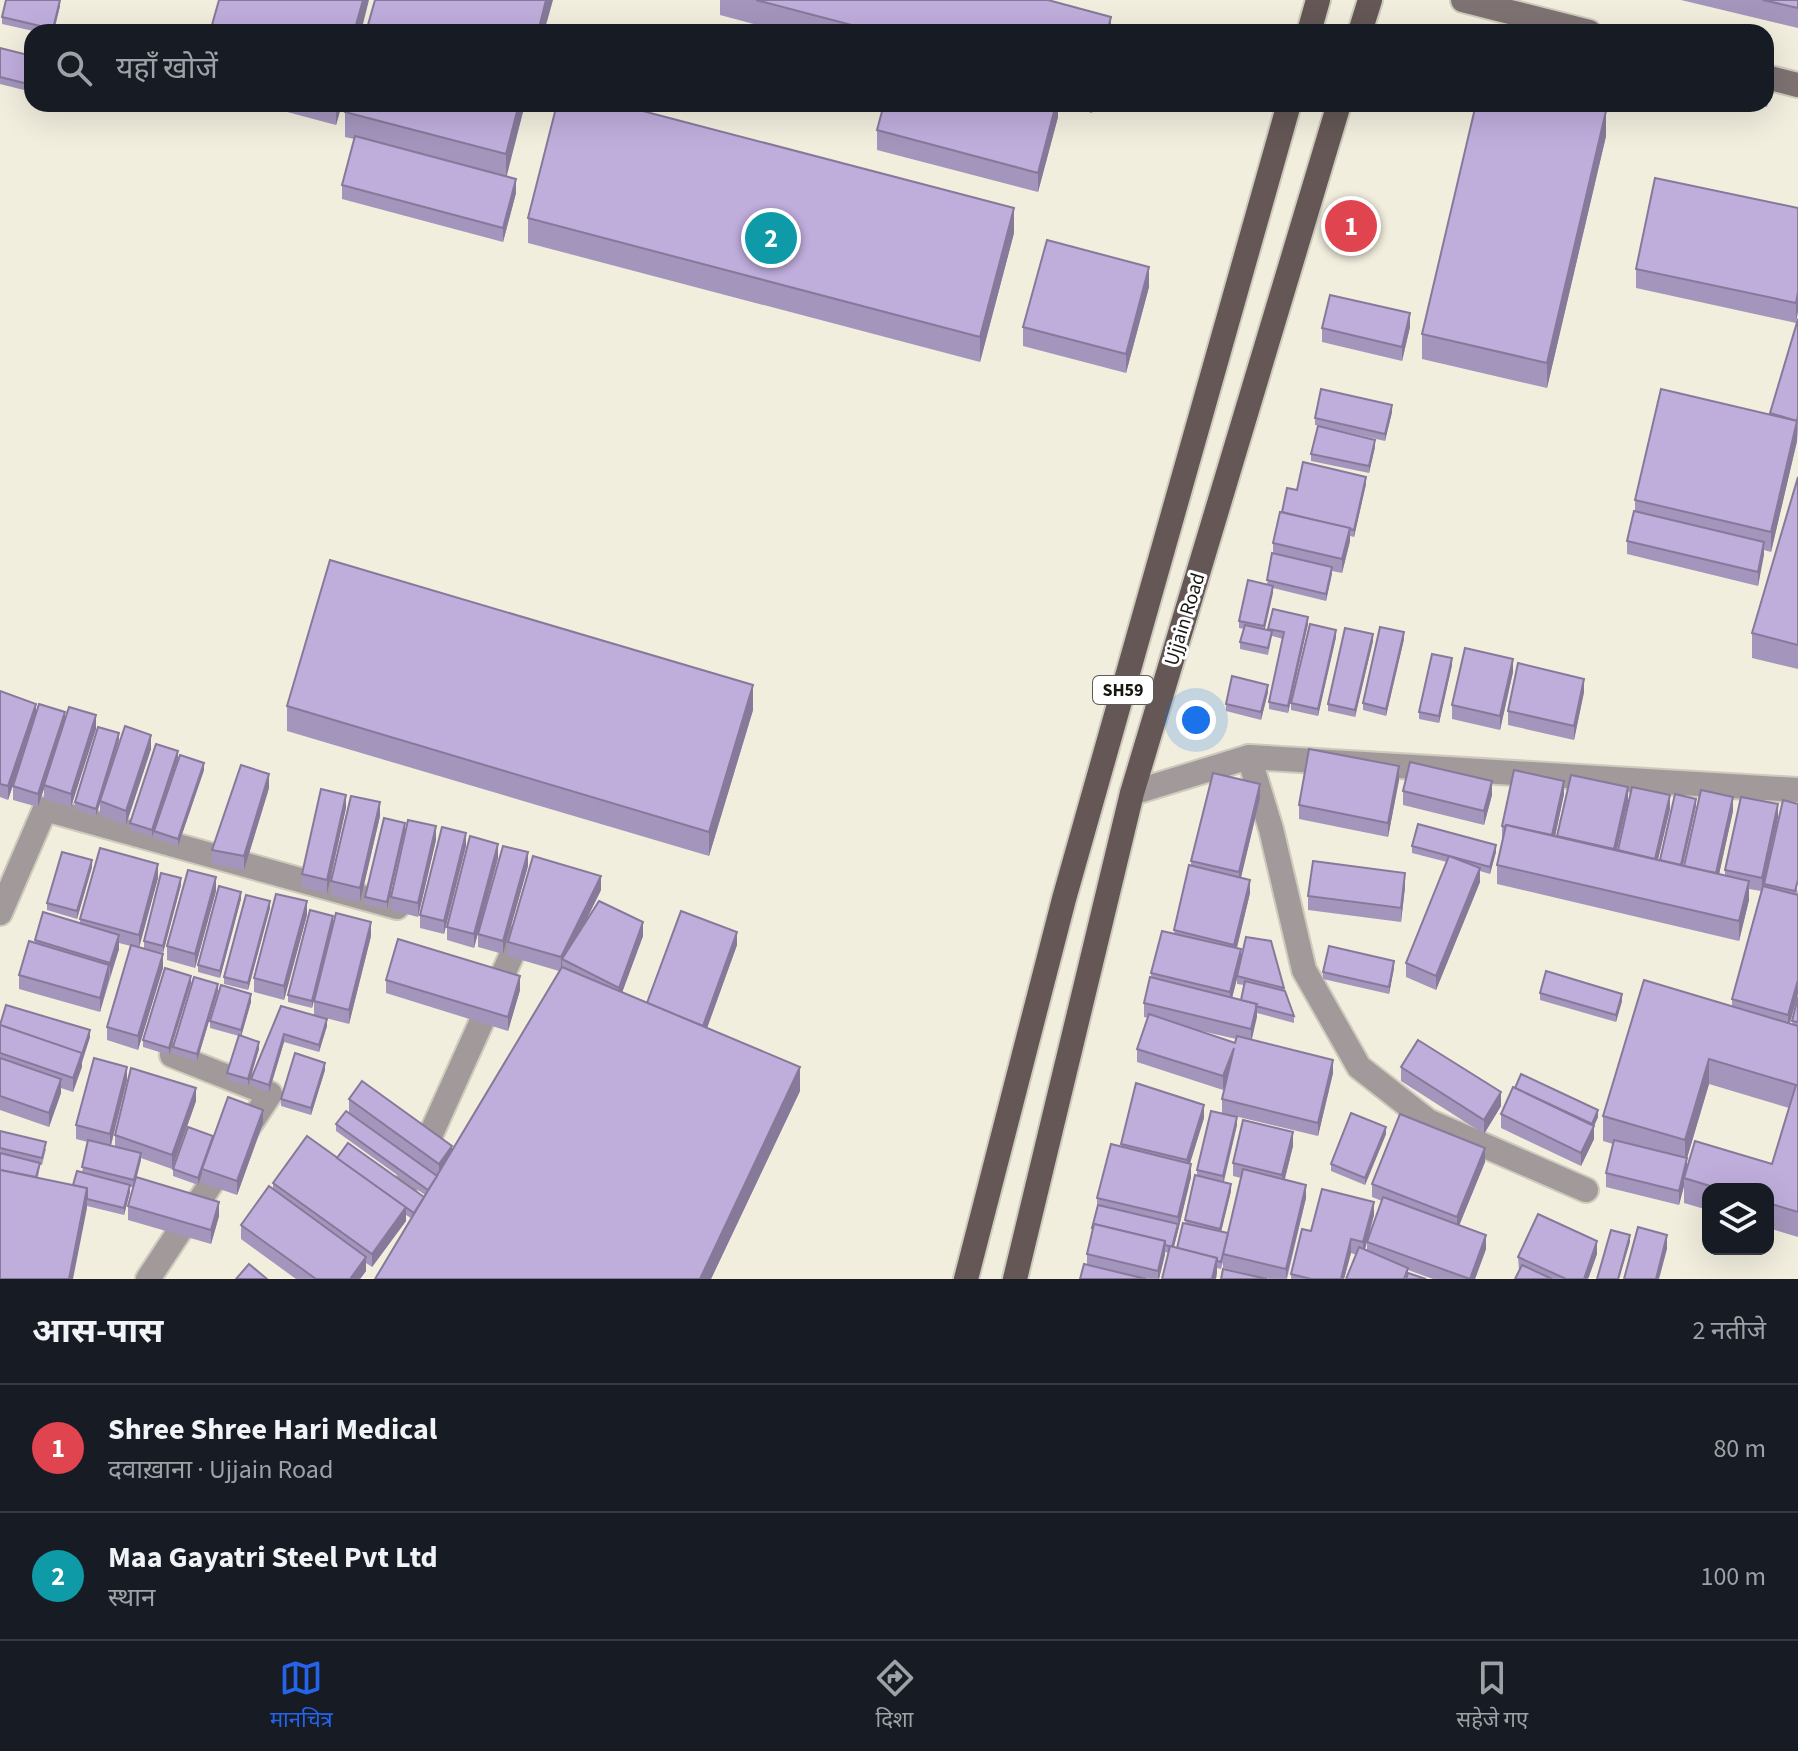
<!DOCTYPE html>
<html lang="hi">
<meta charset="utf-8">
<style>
:root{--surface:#171b24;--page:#242831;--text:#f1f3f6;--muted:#9ea1a6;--line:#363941;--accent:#2563eb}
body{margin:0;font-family:"Source Sans 3","Noto Sans Devanagari",sans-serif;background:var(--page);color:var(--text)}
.controls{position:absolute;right:24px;bottom:24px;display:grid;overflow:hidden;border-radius:16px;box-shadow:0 8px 32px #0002}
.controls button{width:72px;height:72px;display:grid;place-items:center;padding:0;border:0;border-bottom:2px solid var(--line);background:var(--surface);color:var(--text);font:40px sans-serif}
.you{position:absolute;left:1196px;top:720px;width:28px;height:28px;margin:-20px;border:6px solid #fff;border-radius:50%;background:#1a73e8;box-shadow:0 0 0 12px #1a73e833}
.badge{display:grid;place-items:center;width:52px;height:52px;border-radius:50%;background:var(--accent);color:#fff;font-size:26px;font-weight:700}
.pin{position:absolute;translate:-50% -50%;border:4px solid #fff;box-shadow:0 2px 8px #0006}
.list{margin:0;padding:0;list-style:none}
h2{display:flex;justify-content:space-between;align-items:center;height:104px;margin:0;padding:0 32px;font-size:34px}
h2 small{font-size:26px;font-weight:400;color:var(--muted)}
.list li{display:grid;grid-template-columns:52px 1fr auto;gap:24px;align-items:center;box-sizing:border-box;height:128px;padding:0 32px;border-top:2px solid var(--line)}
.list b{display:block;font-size:30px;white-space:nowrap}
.list p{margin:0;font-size:26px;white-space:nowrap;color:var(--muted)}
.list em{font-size:26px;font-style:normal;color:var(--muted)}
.icon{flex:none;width:44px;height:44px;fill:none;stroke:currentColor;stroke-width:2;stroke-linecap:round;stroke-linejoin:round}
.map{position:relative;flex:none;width:1798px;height:1279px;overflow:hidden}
.search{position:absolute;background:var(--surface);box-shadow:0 8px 32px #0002;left:24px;right:24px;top:24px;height:88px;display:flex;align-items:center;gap:20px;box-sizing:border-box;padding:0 28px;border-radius:24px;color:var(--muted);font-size:30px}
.sheet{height:360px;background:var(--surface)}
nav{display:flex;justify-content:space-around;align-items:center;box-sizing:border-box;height:112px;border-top:2px solid var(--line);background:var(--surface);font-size:22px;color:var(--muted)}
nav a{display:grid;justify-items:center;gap:4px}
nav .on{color:var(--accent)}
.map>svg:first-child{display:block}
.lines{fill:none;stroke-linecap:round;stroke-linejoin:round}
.street-casing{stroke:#cecbbd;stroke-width:28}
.secondary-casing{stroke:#cecbbd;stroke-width:28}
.primary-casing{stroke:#cecbbd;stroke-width:28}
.street{stroke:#a29a9a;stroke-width:24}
.secondary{stroke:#7e7372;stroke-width:24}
.primary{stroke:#645756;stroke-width:24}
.wall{fill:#a495bd;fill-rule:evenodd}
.shaded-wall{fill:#86799a}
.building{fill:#bfaddc;stroke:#86799a;stroke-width:2}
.labels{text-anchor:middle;stroke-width:6;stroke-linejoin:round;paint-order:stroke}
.shield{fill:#fff;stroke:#5d5c58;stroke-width:2}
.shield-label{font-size:18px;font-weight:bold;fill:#171611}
.street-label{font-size:20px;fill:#171611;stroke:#fff}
</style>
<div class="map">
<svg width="1798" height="1279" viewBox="0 0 1798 1279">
<rect width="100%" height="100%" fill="#f1eede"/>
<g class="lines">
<g class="street-casing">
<g id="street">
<polyline points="1249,757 1271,829 1304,970 1359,1067 1428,1121 1586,1190"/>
<polyline points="1132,793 1249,757 1798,790"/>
<polyline points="0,913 45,809 397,907"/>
<polyline points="387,1212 412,1176 518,941 505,937"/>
<polyline points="148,1279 270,1094 172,1055"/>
</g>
</g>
<g class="secondary-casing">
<g id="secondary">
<polyline points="1463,0 1589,32"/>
<polyline points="1766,77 1798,85"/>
</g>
</g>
<g class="primary-casing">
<g id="primary">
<polyline points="1309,32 1318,0"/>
<polyline points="1360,32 1370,0"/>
<polyline points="966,1279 1064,899 1289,104"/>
<polyline points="1015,1279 1132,793 1339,104"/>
</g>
</g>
<use href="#street" class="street"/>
<use href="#secondary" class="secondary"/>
<use href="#primary" class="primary"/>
</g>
<g class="wall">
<polygon points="720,0 1048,0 1111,32 783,32 720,15"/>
<polygon points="1681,0 1798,0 1798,28"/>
<polygon points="60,6 54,32 38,32 2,24 2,17"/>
<polygon points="0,48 32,56 32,92 0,84"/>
<polygon points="1766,83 1771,92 1767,107 1755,104 1766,104"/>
<polygon points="257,104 342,104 336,125"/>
<polygon points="525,104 506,176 516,193 503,242 342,199 342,185 354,139 345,137 345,112"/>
<polygon points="884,104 1095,104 1092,113 1058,104 1058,117 1038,192 877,150 877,130"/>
<polygon points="1598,109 1606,136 1547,388 1422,359 1422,334"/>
<polygon points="1798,208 1796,323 1636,288 1636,269"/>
<polygon points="528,218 1014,233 980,362 528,243"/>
<polygon points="1149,287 1126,373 1023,346 1023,327"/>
<polygon points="1798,319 1798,430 1797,441 1771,552 1764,550 1758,586 1627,554 1627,541 1635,511 1635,500 1770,415"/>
<polygon points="1410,327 1402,361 1322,342 1322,328"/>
<polygon points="1392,412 1385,441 1315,425 1315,418"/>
<polygon points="1375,447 1369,473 1311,461 1311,454"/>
<polygon points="1798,477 1798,669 1752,658 1752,633"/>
<polygon points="1366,484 1354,537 1350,536 1350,541 1342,573 1332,571 1326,601 1273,588 1264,629 1268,630 1273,609 1308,624 1288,713 1269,709 1269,702 1283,639 1272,636 1268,655 1240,649 1240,642 1244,629 1239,628 1239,621 1267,584 1273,553 1273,543 1282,512 1297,490"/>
<polygon points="1336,637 1318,716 1291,710 1291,703"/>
<polygon points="1404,639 1386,716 1363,710 1363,703"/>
<polygon points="1373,641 1355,717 1328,711 1328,704"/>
<polygon points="1452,665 1439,723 1419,719 1419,712"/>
<polygon points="1513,672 1500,730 1452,719 1452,705"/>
<polygon points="0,691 36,712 96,729 71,807 44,799 44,788 38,807 13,800 13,786 15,779 8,800 0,797"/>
<polygon points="1268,692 1261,720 1226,711 1226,704"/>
<polygon points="1584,692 1574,740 1508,725 1508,711"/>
<polygon points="287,706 753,710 709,856 287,731"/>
<polygon points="119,740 108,777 151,749 126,825 100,815 100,804 96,816 75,809 75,802"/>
<polygon points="178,758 152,837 130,830 130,823"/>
<polygon points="204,770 178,846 154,838 154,831"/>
<polygon points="1399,780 1388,837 1299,819 1299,805"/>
<polygon points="269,788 244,870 212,864 212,850"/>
<polygon points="1403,791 1492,795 1484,825 1403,805"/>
<path d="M 1564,794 L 1555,836 L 1557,836 L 1628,801 L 1617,850 L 1670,809 L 1658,860 L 1660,860 L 1696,806 L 1683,865 L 1684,866 L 1733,811 L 1719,874 L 1725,875 L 1725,870 L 1778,818 L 1762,891 L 1764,886 L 1783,800 L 1798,895 L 1798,994 L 1790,1024 L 1792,1024 L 1798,997 L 1798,1237 L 1768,1228 L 1768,1189 L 1708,1189 L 1708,1210 L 1684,1203 L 1684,1186 L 1679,1205 L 1606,1187 L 1606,1173 L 1613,1144 L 1603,1141 L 1603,1116 L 1732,1007 L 1732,999 L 1761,891 L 1749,889 L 1749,900 L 1739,941 L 1497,884 L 1497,865 L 1502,840 L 1502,826 ZM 1709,1084 L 1789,1108 L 1772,1164 L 1687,1166 L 1687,1158 Z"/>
<path d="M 1260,798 L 1241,878 L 1250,893 L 1237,948 L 1241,961 L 1284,988 L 1294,1016 L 1294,1023 L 1257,1013 L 1251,1040 L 1333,1073 L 1318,1136 L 1222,1113 L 1222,1099 L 1225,1085 L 1223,1090 L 1137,1062 L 1137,1049 L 1148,1018 L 1144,1017 L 1144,1003 L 1151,978 L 1151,973 L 1174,933 L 1191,866 L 1191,861 ZM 1237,978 L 1237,984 L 1244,985 L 1241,1000 L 1232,998 ZM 1193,1029 L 1236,1039 L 1235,1043 Z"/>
<polygon points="346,808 327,894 302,887 302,874"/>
<polygon points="380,816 360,902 331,895 331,881"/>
<polygon points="405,830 387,909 365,904 365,897"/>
<polygon points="436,840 418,917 391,910 391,897"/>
<polygon points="466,846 444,934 420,928 420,915"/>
<polygon points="1412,846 1496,852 1490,874 1480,871 1480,882 1436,990 1406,977 1406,963 1447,862 1412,853"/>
<polygon points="498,858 474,948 447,940 447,927"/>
<polygon points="528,866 503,954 478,947 478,934"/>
<polygon points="92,867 77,919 47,910 47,903"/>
<polygon points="158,878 139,947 163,968 138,1050 107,1040 107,1027 131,946 119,943 119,949 100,1012 19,989 19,975 35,943 35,940 80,923 80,919"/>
<polygon points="181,885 163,953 144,948 144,941"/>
<polygon points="1405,887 1401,922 1308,910 1308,896"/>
<polygon points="601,890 584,924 643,936 622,992 647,1003 737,945 707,1028 800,1091 711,1279 375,1279 411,1218 406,1215 406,1221 372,1267 366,1263 366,1271 360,1279 296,1279 241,1239 241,1225 273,1189 273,1183 337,1158 424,1197 425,1195 336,1131 336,1124 349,1113 349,1099 452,1150 559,971 508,956 508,942"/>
<polygon points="216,891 195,968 167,960 167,946"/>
<polygon points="241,899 220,978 198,972 198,965"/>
<polygon points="270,908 248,990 224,984 224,977"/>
<polygon points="307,915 284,1000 254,992 254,978"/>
<polygon points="333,923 312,1008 288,1002 288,995"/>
<polygon points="371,936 349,1024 314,1015 314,1001"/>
<polygon points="1394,968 1389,994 1323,979 1323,972"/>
<polygon points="386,980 520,990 508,1031 386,993"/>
<polygon points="191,983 169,1055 143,1047 143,1040"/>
<polygon points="218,991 197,1061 173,1054 173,1047"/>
<polygon points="1540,993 1622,1001 1616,1022 1540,1000"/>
<polygon points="251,1002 241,1036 259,1049 248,1086 227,1080 227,1073 239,1036 210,1028 210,1021"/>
<polygon points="281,1006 327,1026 319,1052 284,1042 269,1092 251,1086 251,1079"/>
<polygon points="0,1025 90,1037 73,1092 61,1088 61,1093 49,1127 0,1110"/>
<polygon points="1401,1067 1501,1106 1484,1134 1401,1081"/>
<polygon points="325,1070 311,1115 281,1106 281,1099"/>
<polygon points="127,1080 111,1146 115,1147 115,1135 196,1101 172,1169 141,1158 136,1177 219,1216 211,1244 128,1220 128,1206 133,1187 130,1187 130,1192 124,1215 87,1206 0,1279 0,1131 46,1149 42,1165 40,1165 38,1178 73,1185 82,1172 88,1142 76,1139 76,1125"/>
<polygon points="1501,1114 1598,1117 1594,1126 1594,1139 1581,1166 1501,1128"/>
<polygon points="1204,1118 1190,1163 1191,1177 1174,1247 1177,1248 1185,1223 1197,1176 1197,1170 1237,1125 1224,1182 1231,1191 1221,1232 1228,1233 1241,1178 1233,1176 1233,1163 1293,1146 1285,1179 1306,1198 1287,1279 1269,1279 1223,1268 1223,1262 1221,1269 1217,1268 1216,1279 1162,1279 1169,1253 1165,1252 1159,1279 1080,1279 1087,1265 1087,1254 1097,1207 1097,1198 1121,1147 1121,1144"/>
<polygon points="263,1123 237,1195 202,1183 202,1174 198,1185 173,1176 173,1169 213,1136"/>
<polygon points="1386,1134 1365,1185 1331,1171 1331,1164"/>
<polygon points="1485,1162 1459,1225 1486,1249 1475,1279 1433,1279 1408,1270 1408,1273 1351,1253 1344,1279 1291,1279 1291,1274 1311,1231 1374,1215 1365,1250 1367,1251 1367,1242 1382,1201 1372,1197 1372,1184"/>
<polygon points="1597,1254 1588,1279 1515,1279 1519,1271 1518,1257"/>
</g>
<g class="shaded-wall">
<polygon points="60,0 60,6 53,32 53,29"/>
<polygon points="363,0 369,0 361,32 354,32"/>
<polygon points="546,0 553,0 544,32 538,32"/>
<polygon points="1111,17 1111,32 1107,32"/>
<polygon points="336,104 342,104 336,125"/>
<polygon points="519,104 525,104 506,179 506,154"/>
<polygon points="1056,104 1058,104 1058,117 1038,192 1038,173"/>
<polygon points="1606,111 1606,136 1547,388 1547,363"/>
<polygon points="516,179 516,193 503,242 503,228"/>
<polygon points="1014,208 1014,233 980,362 980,337"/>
<polygon points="1149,267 1149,287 1126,373 1126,354"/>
<polygon points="1798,292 1798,312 1796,323 1796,303"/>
<polygon points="1410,313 1410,327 1402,361 1402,347"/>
<polygon points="1392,405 1392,412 1385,441 1385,434"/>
<polygon points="1797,421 1797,441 1771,552 1771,532"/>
<polygon points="1375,440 1375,447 1369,473 1369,466"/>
<polygon points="1366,477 1366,484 1354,537 1354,530"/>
<polygon points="1350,528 1350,541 1342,573 1342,559"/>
<polygon points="1764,542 1764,555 1758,586 1758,572"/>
<polygon points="1332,567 1332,574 1326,601 1326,594"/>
<polygon points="1273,586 1273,593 1264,633 1264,626"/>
<polygon points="1308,617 1308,624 1288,713 1288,706"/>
<polygon points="1336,630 1336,637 1318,716 1318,709"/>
<polygon points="1404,632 1404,639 1386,716 1386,709"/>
<polygon points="1373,634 1373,641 1355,717 1355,710"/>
<polygon points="1452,658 1452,665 1439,723 1439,716"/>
<polygon points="1513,659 1513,672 1500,730 1500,716"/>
<polygon points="1584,679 1584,692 1574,740 1574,726"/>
<polygon points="753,685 753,710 709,856 709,832"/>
<polygon points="1268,685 1268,692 1261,720 1261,712"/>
<polygon points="36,704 36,717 8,800 8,786"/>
<polygon points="65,712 65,725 38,807 38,794"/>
<polygon points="96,715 96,729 71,807 71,794"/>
<polygon points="119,733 119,740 96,816 96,809"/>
<polygon points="151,735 151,749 126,825 126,811"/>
<polygon points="178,751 178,758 152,837 152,830"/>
<polygon points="204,763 204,770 178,846 178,839"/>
<polygon points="1399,766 1399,780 1388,837 1388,823"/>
<polygon points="269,774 269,788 244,870 244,856"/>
<polygon points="1492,781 1492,795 1484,825 1484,811"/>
<polygon points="1564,781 1564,794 1552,851 1552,837"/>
<polygon points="1260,784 1260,798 1239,885 1239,872"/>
<polygon points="1628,787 1628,801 1613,866 1613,853"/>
<polygon points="346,795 346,808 327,894 327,880"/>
<polygon points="1670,795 1670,809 1654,876 1654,862"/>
<polygon points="1733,797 1733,811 1716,888 1716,874"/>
<polygon points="1696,799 1696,806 1680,878 1680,871"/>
<polygon points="380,802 380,816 360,902 360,888"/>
<polygon points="1778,804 1778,818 1762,891 1762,878"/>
<polygon points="405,823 405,830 387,909 387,902"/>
<polygon points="436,826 436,840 418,917 418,903"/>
<polygon points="466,833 466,846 444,934 444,921"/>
<polygon points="498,844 498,858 474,948 474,934"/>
<polygon points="1496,845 1496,852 1490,874 1490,867"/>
<polygon points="528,852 528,866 503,954 503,941"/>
<polygon points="92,860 92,867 77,919 77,911"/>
<polygon points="158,864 158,878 139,948 139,935"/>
<polygon points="1480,868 1480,882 1436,990 1436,976"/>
<polygon points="1405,873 1405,887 1401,922 1401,908"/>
<polygon points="601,876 601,890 566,961 562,959 562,968 561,971 561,957"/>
<polygon points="216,877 216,891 195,968 195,954"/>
<polygon points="181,878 181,885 163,953 163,946"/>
<polygon points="1250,880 1250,893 1234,959 1234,945"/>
<polygon points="1749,881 1749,900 1739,941 1739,921"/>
<polygon points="241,892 241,899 220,978 220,971"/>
<polygon points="270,901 270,908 248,990 248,983"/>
<polygon points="307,901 307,915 284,1000 284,986"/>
<polygon points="333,916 333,923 312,1008 312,1001"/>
<polygon points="371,922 371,936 349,1024 349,1010"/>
<polygon points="643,922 643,936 619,1001 619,988"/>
<polygon points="737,932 737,945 702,1042 702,1028"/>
<polygon points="119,935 119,949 110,977 110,963"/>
<polygon points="1241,949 1241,963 1230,1006 1230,992"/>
<polygon points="163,954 163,968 138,1050 138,1036"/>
<polygon points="1394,961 1394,968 1389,994 1389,987"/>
<polygon points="109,965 109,978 100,1012 100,998"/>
<polygon points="191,976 191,983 169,1055 169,1048"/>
<polygon points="520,976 520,990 508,1031 508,1017"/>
<polygon points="1798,980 1798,994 1788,1028 1788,1015"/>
<polygon points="218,984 218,991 197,1061 197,1054"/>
<polygon points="251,994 251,1002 241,1037 241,1030"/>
<polygon points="1622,994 1622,1001 1616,1022 1616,1015"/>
<polygon points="1257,1004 1257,1017 1251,1043 1251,1029"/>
<polygon points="327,1019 327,1026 319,1052 319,1045"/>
<polygon points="90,1030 90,1037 82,1061 82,1054"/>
<polygon points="284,1034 284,1042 269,1092 269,1085"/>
<polygon points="259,1042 259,1049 248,1086 248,1079"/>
<polygon points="1234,1048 1234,1062 1223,1090 1223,1076"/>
<polygon points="82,1053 82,1067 73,1092 73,1078"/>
<polygon points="1709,1059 1709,1084 1685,1165 1685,1140"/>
<polygon points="1333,1060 1333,1073 1318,1136 1318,1123"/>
<polygon points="325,1063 325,1070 311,1115 311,1108"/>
<polygon points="127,1067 127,1080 110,1148 110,1134"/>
<polygon points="800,1067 800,1091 711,1279 700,1279"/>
<polygon points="61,1079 61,1093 49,1127 49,1113"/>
<polygon points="196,1088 196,1101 172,1169 172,1155"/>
<polygon points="1501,1092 1501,1106 1484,1134 1484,1120"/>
<polygon points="1204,1105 1204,1118 1187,1173 1187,1160"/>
<polygon points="263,1110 263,1123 237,1195 237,1181"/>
<polygon points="1598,1110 1598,1117 1594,1126 1594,1139 1581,1166 1581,1153 1591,1125"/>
<polygon points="1237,1117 1237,1125 1223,1183 1223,1176"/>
<polygon points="1386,1127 1386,1134 1365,1185 1365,1178"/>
<polygon points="1293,1132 1293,1146 1282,1189 1282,1175"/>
<polygon points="213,1136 202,1169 202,1174 198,1185 198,1178"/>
<polygon points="452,1146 452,1160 439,1178 439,1164"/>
<polygon points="1485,1148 1485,1162 1457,1231 1457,1217"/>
<polygon points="141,1153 141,1160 134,1188 134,1180"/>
<polygon points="1687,1158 1687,1172 1684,1178 1684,1186 1679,1205 1679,1191"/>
<polygon points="1191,1164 1191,1177 1178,1231 1178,1217"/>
<polygon points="1231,1184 1231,1191 1220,1236 1220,1229"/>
<polygon points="130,1185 130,1192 124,1215 124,1208"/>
<polygon points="1306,1185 1306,1198 1286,1279 1286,1269"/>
<polygon points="87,1188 87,1208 73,1279 69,1279"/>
<polygon points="219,1202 219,1216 211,1244 211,1230"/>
<polygon points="1374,1202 1374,1215 1363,1256 1363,1242"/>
<polygon points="406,1207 406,1221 372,1267 372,1254"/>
<polygon points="1178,1224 1178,1231 1172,1254 1172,1247"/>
<polygon points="1486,1235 1486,1249 1475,1279 1470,1279"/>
<polygon points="1630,1235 1630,1242 1619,1279 1618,1279"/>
<polygon points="1667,1235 1667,1249 1659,1279 1656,1279"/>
<polygon points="1351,1239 1351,1253 1344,1279 1341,1279"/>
<polygon points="1165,1241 1165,1255 1159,1279 1158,1279 1158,1271"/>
<polygon points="1597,1241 1597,1254 1588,1279 1584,1279"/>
<polygon points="366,1257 366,1271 360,1279 350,1279"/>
<polygon points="1217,1258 1217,1272 1216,1279 1212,1279"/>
</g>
<g class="building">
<polygon points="6,0 60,0 53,29 2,17"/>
<polygon points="219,0 363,0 354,32 210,32"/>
<polygon points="375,0 546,0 538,32 366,32"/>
<polygon points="756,0 1048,0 1111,17 1107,32 878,32"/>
<polygon points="1763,0 1798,0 1798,8"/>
<polygon points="0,48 32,56 32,85 0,77"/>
<polygon points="1766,83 1771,85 1767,100 1766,99"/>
<polygon points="347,104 519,104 506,154 345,112"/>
<polygon points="557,104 616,104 1014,208 980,337 528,218"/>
<polygon points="884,104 1056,104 1038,173 877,130"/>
<polygon points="1476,104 1576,104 1606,111 1547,363 1422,334"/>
<polygon points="1576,104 1596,104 1595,109"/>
<polygon points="355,136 516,179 503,228 342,185"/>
<polygon points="1655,178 1798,208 1798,292 1796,303 1636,269"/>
<polygon points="1047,240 1149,267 1126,354 1023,327"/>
<polygon points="1330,295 1410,313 1402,347 1322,328"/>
<polygon points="1798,319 1798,416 1797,421 1770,413"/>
<polygon points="1321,389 1392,405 1385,434 1315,418"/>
<polygon points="1661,389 1797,421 1771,532 1635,500"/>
<polygon points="1318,426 1375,440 1369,466 1311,454"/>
<polygon points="1303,462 1366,477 1354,530 1282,512 1287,488 1297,490"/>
<polygon points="1798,477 1798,645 1752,633"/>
<polygon points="1634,511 1764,542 1758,572 1627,541"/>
<polygon points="1280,512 1350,528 1342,559 1273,543"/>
<polygon points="1272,553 1332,567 1326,594 1267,580"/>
<polygon points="330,560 753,685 709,832 287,706"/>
<polygon points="1248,580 1273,586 1264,626 1239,621"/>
<polygon points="1273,609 1308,617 1288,706 1269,702 1284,632 1268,629"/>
<polygon points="1310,624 1336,630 1318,709 1291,703"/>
<polygon points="1245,625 1272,631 1268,648 1240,642"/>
<polygon points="1380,627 1404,632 1386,709 1363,703"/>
<polygon points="1345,628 1373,634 1355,710 1328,704"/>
<polygon points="1465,648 1513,659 1500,716 1452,705"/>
<polygon points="1432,654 1452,658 1439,716 1419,712"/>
<polygon points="1518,663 1584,679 1574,726 1508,711"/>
<polygon points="1232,676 1268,685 1261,712 1226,704"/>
<polygon points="0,691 36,704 8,786 0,784"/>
<polygon points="39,704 65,712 38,794 13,786"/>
<polygon points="69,707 96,715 71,794 44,785"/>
<polygon points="125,726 151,735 126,811 100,801"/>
<polygon points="98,727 119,733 96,809 75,802"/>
<polygon points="156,744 178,751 152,830 130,823"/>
<polygon points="1309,749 1399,766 1388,823 1299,805"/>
<polygon points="180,755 204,763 178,839 154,831"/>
<polygon points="1410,762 1492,781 1484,811 1403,791"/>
<polygon points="241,765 269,774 244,856 212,850"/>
<polygon points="1514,770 1564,781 1552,835 1506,825 1505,827 1502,826"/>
<polygon points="1213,773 1260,784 1239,872 1191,861"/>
<polygon points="1571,775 1628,787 1614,849 1557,836"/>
<polygon points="1632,787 1670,795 1655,859 1618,850"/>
<polygon points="321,789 346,795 327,880 302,874"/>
<polygon points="1701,790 1733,797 1716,873 1684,866"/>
<polygon points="1675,794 1696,799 1681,865 1660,860"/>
<polygon points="351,796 380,802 360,888 331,881"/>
<polygon points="1741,797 1778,804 1762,878 1725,870"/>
<polygon points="1783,800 1798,804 1798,880 1795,891 1764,884"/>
<polygon points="384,818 405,823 387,902 365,897"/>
<polygon points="408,820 436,826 418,903 391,897"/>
<polygon points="1418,824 1496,845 1490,867 1412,846"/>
<polygon points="1506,825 1749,881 1739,921 1497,865"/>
<polygon points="442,827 466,833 444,921 420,915"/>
<polygon points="470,836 498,844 474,934 447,927"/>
<polygon points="503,846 528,852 503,941 478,934"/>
<polygon points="100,848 158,864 139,935 80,919"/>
<polygon points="62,852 92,860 77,911 47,903"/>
<polygon points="533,856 601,876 561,957 508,942"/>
<polygon points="1449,856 1480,868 1436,976 1406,963"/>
<polygon points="1313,861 1405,873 1401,908 1308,896"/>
<polygon points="1189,865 1250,880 1234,945 1174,930"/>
<polygon points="188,870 216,877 195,954 167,946"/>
<polygon points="161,873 181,878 163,946 144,941"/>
<polygon points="219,886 241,892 220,971 198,965"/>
<polygon points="1763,886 1798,895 1798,980 1788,1015 1732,999"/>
<polygon points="276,894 307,901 284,986 254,978"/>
<polygon points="246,895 270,901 248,983 224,977"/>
<polygon points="599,901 643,922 619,988 562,959"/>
<polygon points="310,910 333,916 312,1001 288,995"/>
<polygon points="681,911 737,932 703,1026 647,1003"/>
<polygon points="43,912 119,935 110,963 35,940"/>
<polygon points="336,913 371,922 349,1010 314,1001"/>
<polygon points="1162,931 1241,949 1230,992 1151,973"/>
<polygon points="1246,937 1271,941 1284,988 1237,976"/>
<polygon points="398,939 520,976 508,1017 386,980"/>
<polygon points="29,941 109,965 100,998 19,975"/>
<polygon points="131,945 163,954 138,1036 107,1027"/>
<polygon points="1329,946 1394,961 1389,987 1323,972"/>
<polygon points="562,967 800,1067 700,1279 375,1279"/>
<polygon points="165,968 191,976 169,1048 143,1040"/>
<polygon points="1546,971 1622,994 1616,1015 1540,993"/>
<polygon points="194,977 218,984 197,1054 173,1047"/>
<polygon points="1150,977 1257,1004 1251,1029 1144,1003"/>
<polygon points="1644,980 1798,1026 1798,1212 1768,1203 1768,1189 1720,1189 1684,1178 1695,1141 1772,1164 1796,1085 1709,1059 1685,1140 1603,1116"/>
<polygon points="1245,981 1285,991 1294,1016 1256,1006 1257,1004 1241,1000"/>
<polygon points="221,985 251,994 241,1030 210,1021"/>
<polygon points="1798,997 1798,1022 1792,1021"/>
<polygon points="6,1005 90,1030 82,1054 0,1025"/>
<polygon points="281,1006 327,1019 319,1045 284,1034 269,1085 251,1079"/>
<polygon points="1149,1014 1235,1043 1237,1036 1333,1060 1318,1123 1222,1099 1234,1048 1223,1076 1137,1049"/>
<polygon points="0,1025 82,1053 73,1078 0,1053"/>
<polygon points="239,1035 259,1042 248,1079 227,1073"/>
<polygon points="1418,1040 1501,1092 1484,1120 1401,1067"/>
<polygon points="295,1053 325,1063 311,1108 281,1099"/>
<polygon points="0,1058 61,1079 49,1113 0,1096"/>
<polygon points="94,1058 127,1067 110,1134 76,1125"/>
<polygon points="131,1068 196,1088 172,1155 115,1135"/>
<polygon points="1521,1074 1598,1110 1592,1124 1515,1088"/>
<polygon points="362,1081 452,1146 439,1164 349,1099"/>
<polygon points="1136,1083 1204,1105 1187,1160 1121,1144"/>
<polygon points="1513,1087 1594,1126 1581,1153 1501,1114"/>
<polygon points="228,1097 263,1110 237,1181 202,1169"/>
<polygon points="346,1111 437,1176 428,1190 336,1124"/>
<polygon points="1211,1111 1237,1117 1223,1176 1197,1170"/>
<polygon points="1351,1113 1386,1127 1365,1178 1331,1164"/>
<polygon points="1400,1114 1485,1148 1457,1217 1372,1184"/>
<polygon points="1243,1120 1293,1132 1282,1175 1233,1163"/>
<polygon points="188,1127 213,1136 198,1178 173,1169"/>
<polygon points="0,1131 46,1142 42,1158 0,1148"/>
<polygon points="307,1136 406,1207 372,1254 273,1183"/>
<polygon points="88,1140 141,1153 134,1180 82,1167"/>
<polygon points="1614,1140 1687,1158 1679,1191 1606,1173"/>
<polygon points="348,1143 424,1197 414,1213 337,1158"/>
<polygon points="1111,1144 1191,1164 1178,1217 1097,1198"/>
<polygon points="0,1153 40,1163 36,1177 0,1170"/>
<polygon points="1243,1169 1306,1185 1286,1269 1223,1254"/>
<polygon points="0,1170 87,1188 69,1279 0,1279"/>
<polygon points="77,1171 130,1185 124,1208 87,1199 87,1188 73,1185"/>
<polygon points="1195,1175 1231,1184 1220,1229 1185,1220"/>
<polygon points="136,1177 219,1202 211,1230 128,1206"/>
<polygon points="269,1186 366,1257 350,1279 316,1279 241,1225"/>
<polygon points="1322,1189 1374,1202 1363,1242 1351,1239 1341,1279 1311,1279 1291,1274 1302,1229 1311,1231"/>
<polygon points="1383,1197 1486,1235 1470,1279 1367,1242"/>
<polygon points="1098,1205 1178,1224 1172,1247 1165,1245 1165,1241 1094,1224 1093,1228 1092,1228"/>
<polygon points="1538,1214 1597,1241 1584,1279 1566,1279 1518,1257"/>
<polygon points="1183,1223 1228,1233 1221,1262 1217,1261 1217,1258 1177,1248"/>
<polygon points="1094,1224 1165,1241 1158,1271 1087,1254"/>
<polygon points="1638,1227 1667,1235 1656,1279 1624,1279"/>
<polygon points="1611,1230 1630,1235 1618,1279 1597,1279"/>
<polygon points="1170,1246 1217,1258 1212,1279 1162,1279"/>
<polygon points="1359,1247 1408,1268 1404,1279 1346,1279"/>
<polygon points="249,1264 267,1279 236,1279"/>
<polygon points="1084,1264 1146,1279 1080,1279"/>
<polygon points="1522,1265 1552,1279 1515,1279"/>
<polygon points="1223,1269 1267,1279 1221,1279"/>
<polygon points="1408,1273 1426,1279 1406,1279"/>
</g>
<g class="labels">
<rect class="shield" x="1093" y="676" width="60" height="28" rx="6"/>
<g class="shield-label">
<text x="1123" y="696">SH59</text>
</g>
<g class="street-label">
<text transform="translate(1184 619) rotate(-73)" y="7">Ujjain Road</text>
</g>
</g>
</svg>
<div class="controls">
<button><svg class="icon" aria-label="layers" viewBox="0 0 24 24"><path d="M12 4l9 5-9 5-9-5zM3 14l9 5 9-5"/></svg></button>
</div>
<div class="you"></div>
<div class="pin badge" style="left:1351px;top:226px;background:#e0444e">1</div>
<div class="pin badge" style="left:771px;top:238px;background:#0f9aa8">2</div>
<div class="search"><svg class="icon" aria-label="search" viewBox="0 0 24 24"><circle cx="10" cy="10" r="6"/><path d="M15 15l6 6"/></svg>यहाँ खोजें</div>
</div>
<section class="sheet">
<h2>आस-पास<small>2 नतीजे</small></h2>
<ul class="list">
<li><span class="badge" style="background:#e0444e">1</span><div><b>Shree Shree Hari Medical</b><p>दवाख़ाना · Ujjain Road</p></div><em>80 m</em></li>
<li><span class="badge" style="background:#0f9aa8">2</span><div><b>Maa Gayatri Steel Pvt Ltd</b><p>स्थान</p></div><em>100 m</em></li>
</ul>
</section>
<nav>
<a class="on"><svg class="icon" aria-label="map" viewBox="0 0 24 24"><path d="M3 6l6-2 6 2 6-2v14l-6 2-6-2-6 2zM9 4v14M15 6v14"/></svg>मानचित्र</a>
<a><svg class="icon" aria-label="directions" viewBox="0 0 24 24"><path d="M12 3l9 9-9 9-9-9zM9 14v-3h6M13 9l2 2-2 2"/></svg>दिशा</a>
<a><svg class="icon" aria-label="saved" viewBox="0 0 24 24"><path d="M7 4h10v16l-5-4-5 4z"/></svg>सहेजे गए</a>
</nav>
